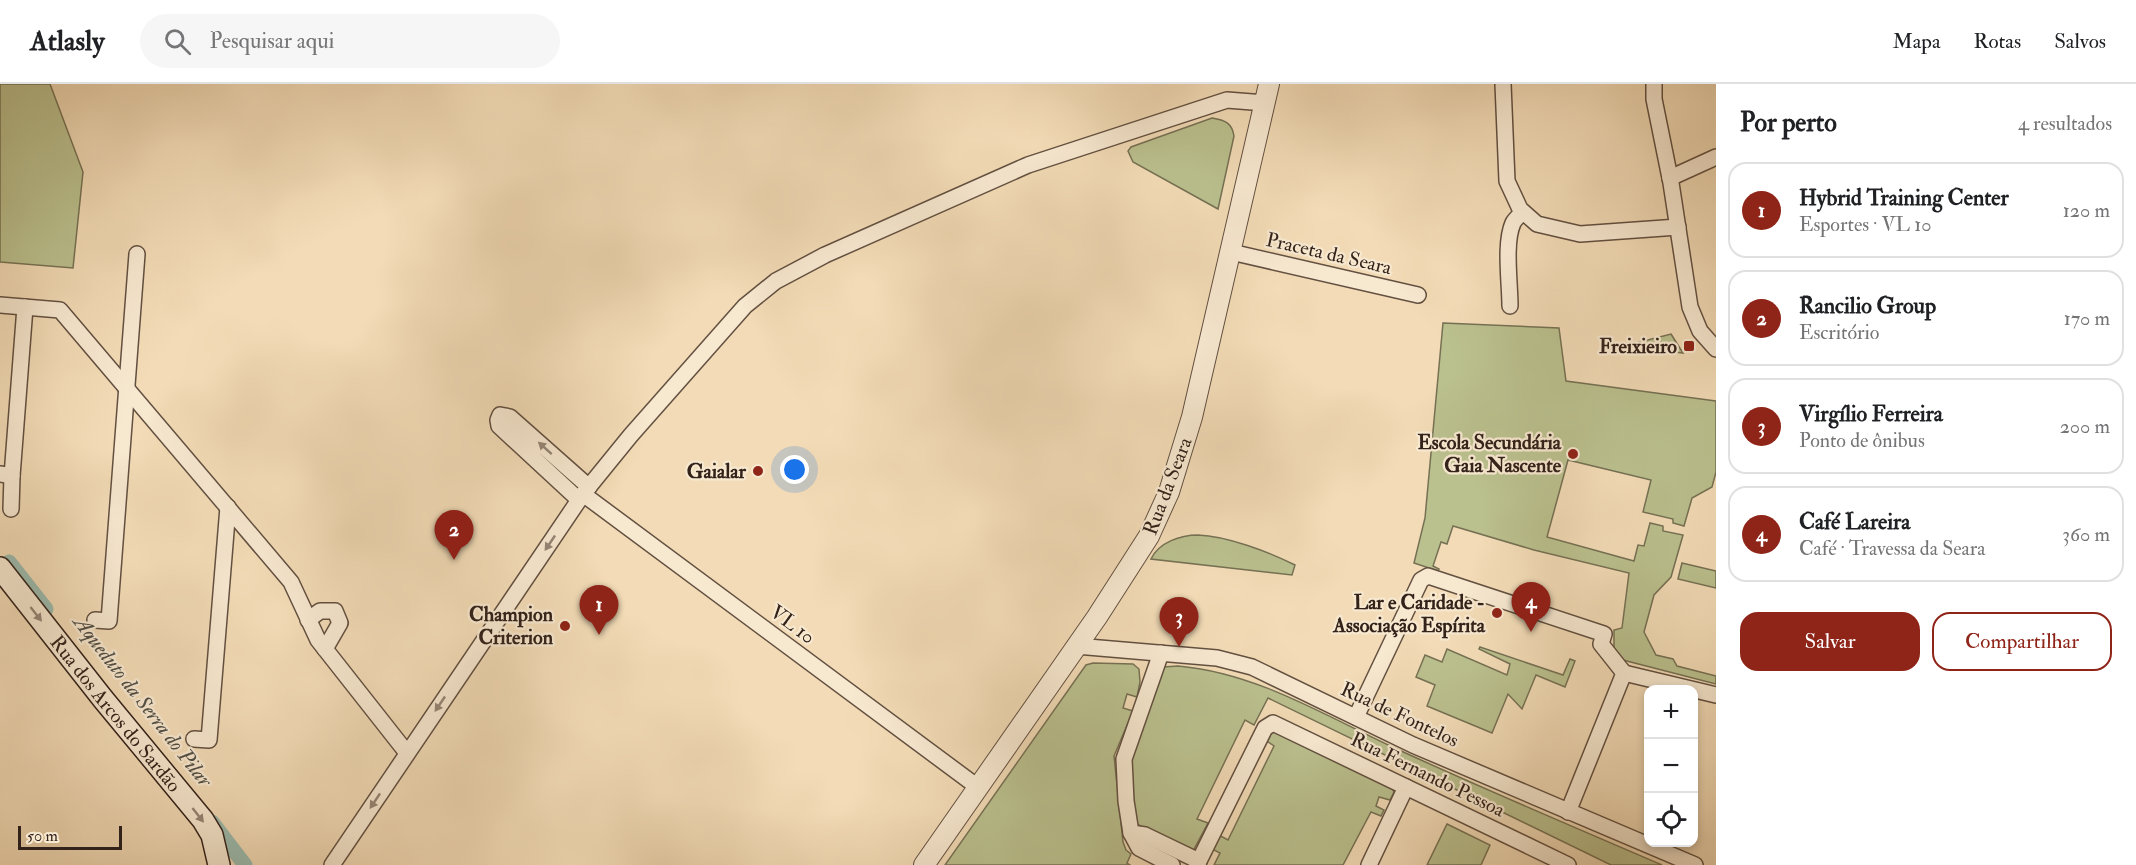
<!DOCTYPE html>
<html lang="pt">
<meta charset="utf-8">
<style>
:root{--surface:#fff;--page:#f6f6f6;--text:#202124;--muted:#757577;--line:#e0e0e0;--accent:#8f2418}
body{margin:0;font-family:"IM FELL Double Pica",serif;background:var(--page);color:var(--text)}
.controls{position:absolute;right:18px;bottom:18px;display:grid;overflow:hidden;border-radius:12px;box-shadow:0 3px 9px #0003}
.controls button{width:54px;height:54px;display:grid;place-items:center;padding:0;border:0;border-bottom:2px solid var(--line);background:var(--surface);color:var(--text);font:30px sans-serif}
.scale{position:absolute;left:18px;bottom:15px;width:104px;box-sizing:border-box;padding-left:6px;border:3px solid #33221a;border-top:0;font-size:16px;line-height:21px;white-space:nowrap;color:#33221a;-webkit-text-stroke:4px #f7e8d0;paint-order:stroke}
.you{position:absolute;left:795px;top:386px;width:21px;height:21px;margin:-15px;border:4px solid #fff;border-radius:50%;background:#1a73e8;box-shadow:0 0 0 9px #1a73e833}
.badge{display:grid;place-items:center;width:39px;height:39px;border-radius:50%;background:var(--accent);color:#fff;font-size:20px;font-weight:700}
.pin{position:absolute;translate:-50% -50px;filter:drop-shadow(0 2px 3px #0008)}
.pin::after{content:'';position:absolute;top:32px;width:21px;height:18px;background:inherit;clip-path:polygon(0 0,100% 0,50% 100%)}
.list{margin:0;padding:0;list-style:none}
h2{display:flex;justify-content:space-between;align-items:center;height:78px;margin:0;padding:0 24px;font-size:26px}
h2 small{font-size:20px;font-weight:400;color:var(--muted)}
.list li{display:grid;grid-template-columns:39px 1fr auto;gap:18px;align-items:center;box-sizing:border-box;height:96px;margin:0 12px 12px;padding:0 12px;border:2px solid var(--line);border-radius:18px}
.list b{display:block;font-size:22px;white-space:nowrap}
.list p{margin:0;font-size:20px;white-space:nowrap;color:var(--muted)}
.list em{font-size:20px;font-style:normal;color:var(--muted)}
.actions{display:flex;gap:12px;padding:18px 24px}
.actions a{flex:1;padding:14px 0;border:2px solid var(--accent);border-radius:18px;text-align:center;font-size:21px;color:var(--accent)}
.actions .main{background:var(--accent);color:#fff}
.icon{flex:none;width:33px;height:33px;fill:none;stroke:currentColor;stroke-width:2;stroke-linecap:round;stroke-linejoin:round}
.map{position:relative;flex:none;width:1716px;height:781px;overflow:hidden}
header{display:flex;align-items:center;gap:36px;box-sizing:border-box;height:84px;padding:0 30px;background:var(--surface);border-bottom:2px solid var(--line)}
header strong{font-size:28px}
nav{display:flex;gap:33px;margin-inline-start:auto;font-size:21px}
.search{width:420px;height:54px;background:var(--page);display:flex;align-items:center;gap:15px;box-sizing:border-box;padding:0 21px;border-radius:33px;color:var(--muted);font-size:22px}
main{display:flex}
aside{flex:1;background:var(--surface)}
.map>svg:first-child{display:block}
.green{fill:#bac08e;stroke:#767154;stroke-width:1.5}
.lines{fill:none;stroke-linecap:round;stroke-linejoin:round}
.canal{stroke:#9bbbae;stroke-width:15}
.minor-casing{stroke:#635041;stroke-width:18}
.tertiary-casing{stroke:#635041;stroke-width:22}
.secondary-casing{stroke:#33221a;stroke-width:24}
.minor{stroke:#f7e8d0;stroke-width:15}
.tertiary{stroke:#f7e8d0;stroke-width:20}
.secondary{stroke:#f7e8d0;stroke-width:21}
.oneway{fill:#958575}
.poi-dot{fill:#8f2418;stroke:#f7e8d0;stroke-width:2}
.labels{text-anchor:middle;stroke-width:4.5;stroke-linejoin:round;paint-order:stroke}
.street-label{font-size:20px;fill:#33221a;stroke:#f7e8d0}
.poi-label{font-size:20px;font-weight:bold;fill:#33221a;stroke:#f7e8d0;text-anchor:end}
.water-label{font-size:21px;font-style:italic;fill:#525046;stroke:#f7e8d0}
</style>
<header>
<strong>Atlasly</strong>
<div class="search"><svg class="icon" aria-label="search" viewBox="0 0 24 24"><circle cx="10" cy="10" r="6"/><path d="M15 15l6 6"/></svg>Pesquisar aqui</div>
<nav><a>Mapa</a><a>Rotas</a><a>Salvos</a></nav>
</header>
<main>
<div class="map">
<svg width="1716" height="781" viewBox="0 0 1716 781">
<rect width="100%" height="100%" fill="#f2dbb6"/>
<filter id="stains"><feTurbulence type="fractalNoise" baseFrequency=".00333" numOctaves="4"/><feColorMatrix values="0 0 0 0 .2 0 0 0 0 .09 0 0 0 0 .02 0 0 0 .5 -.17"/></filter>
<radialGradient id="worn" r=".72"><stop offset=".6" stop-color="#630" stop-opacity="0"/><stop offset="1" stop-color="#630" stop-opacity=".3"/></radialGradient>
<g class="green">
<polygon points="0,0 50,0 83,88 73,184 0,178"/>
<path d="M 1212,34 C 1225,36 1232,39 1234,52 L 1218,125 L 1133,78 L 1128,67 L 1131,63 Z"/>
<polygon points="1443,239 1559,244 1566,297 1716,317 1716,388 1712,403 1692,414 1684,442 1673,439 1673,435 1643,428 1651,396 1568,376 1547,453 1634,477 1638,461 1644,462 1650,439 1663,442 1663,447 1683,451 1671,493 1654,511 1644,548 1656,571 1673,575 1677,582 1716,592 1716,600 1623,576 1614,565 1614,546 1622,544 1629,489 1534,466 1453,442 1447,460 1441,458 1433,482 1439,485 1438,487 1414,479 1425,434"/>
<polygon points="1671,250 1683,269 1624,262"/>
<path d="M 1198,451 C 1227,452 1269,468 1295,481 L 1292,491 L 1151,475 C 1159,458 1181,451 1198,451 Z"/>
<polygon points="1682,479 1716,487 1716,504 1678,495"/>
<polygon points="1480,563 1563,591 1570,575 1575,577 1565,603 1536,591 1522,625 1508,610 1492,649 1427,622 1435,601 1416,593 1425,571 1442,578 1447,565 1507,591 1510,580 1479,565"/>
<polygon points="1093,579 1133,580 1139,585 1140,598 1137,613 1127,610 1123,624 1133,627 1114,672 1123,758 1126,766 1131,770 1127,779 1130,781 945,781 1081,588 1086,581"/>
<path d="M 1178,582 C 1258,589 1327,633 1399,666 C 1486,706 1574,743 1662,781 L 1611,781 L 1268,614 L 1254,641 L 1245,636 L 1197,735 L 1208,739 L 1193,767 L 1184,765 L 1135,739 L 1128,674 L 1163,583 Z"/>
<polygon points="1270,642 1392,704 1394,708 1390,716 1379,713 1376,722 1384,726 1381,732 1371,728 1343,781 1214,781 1220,769 1210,764 1217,750 1228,756 1274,662 1264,655"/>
<polygon points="1447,740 1490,761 1481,781 1427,781"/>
</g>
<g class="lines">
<g class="canal">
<polyline points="9,478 46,525"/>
<polyline points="212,738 245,781"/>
</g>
<g class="minor-casing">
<g id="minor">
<polyline points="1503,0 1507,97 1520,125 1537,140 1580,150 1678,143"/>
<polyline points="1654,0 1654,15 1671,99 1690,223 1700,247 1716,265"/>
<polyline points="1670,94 1716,73"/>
<polyline points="1231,168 1418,211"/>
<polyline points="0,221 60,226 291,498 318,556 407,669"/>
<path d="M 1510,222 C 1510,199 1504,159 1513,139 C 1515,135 1520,131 1523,128"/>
<polyline points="0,390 12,392 25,223"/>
<polyline points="583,410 979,704"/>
<polyline points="579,416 499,342 498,336 500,331 510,333 589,403"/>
<polyline points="11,425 12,392"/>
<polyline points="95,536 109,537 137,170"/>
<polyline points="308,536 320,527 335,527 340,539 325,565"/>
<polyline points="1076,562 1217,574 1252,583 1413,661 1695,781"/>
<polyline points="1161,569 1124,675 1126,717 1131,749 1139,764 1172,781"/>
<polyline points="1624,589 1716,611"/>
<polyline points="1356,633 1421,496 1428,492 1604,550 1601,560 1624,589"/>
<polyline points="194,655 209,656 228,423"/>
<polyline points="1568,728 1624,589"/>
<polyline points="1131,749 1145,751 1199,777"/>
<polyline points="332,781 583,410 631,351 745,222 776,197 825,171 1028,81 1227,16 1265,19"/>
<polyline points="1197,781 1265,644 1273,639 1568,781"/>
<polyline points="1369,781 1406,703"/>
</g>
</g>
<g class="tertiary-casing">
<polyline id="tertiary" points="924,781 1097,533 1149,452 1169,408 1192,333 1269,0"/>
</g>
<g class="secondary-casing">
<g id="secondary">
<path id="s1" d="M 0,484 L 103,615 L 203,736 L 212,751 L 219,781"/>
</g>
</g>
<use href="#minor" class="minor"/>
<use href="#tertiary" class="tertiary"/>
<use href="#secondary" class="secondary"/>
</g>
<defs><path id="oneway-solid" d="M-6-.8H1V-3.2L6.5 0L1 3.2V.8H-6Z" transform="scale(1.5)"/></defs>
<g class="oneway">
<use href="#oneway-solid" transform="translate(545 364) rotate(-138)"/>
<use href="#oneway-solid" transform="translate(550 459) rotate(124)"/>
<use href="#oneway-solid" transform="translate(36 530) rotate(52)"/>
<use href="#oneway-solid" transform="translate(440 620) rotate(124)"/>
<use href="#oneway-solid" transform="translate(375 717) rotate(124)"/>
<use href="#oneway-solid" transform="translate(198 731) rotate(52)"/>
</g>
<g class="poi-dot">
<rect x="1683" y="256" width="12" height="12" rx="3"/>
<circle cx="1573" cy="370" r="6"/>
<circle cx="758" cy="387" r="6"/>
<circle cx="1497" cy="529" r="6"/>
<circle cx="565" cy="542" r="6"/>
</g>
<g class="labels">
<g class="street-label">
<text transform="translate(1329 169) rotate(13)" y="7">Praceta da Seara</text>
<text transform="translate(1167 402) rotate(-69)" y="7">Rua da Seara</text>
<text transform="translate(793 540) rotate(37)" y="7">VL 10</text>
<text dy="7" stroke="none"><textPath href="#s1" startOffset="186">Rua dos Arcos do Sardão</textPath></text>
<text transform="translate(1400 630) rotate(25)" y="7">Rua de Fontelos</text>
<text transform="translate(1428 690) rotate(26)" y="7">Rua Fernando Pessoa</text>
</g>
<g class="poi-label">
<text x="1677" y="269">Freixieiro</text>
<text x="1561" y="365">Escola Secundária<tspan x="1561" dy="23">Gaia Nascente</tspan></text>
<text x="746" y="394">Gaialar</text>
<text x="1485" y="525">Lar e Caridade -<tspan x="1485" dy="23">Associação Espírita</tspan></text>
<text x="553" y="537">Champion<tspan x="553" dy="23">Criterion</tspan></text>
</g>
<g class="water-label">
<text transform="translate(143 617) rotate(52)" y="7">Aqueduto da Serra do Pilar</text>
</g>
</g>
<rect width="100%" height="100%" filter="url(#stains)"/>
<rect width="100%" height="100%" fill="url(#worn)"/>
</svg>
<div class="controls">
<button>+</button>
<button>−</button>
<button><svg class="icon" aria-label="locate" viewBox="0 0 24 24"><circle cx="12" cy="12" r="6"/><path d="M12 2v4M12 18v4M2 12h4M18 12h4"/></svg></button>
</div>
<div class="scale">50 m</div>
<div class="you"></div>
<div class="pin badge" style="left:599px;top:551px">1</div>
<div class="pin badge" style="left:454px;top:476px">2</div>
<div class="pin badge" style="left:1179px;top:563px">3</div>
<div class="pin badge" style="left:1531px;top:548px">4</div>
</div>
<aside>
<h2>Por perto<small>4 resultados</small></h2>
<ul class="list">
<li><span class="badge">1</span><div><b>Hybrid Training Center</b><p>Esportes · VL 10</p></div><em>120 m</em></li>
<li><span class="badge">2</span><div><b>Rancilio Group</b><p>Escritório</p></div><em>170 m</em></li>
<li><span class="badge">3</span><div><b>Virgílio Ferreira</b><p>Ponto de ônibus</p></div><em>200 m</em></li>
<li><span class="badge">4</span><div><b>Café Lareira</b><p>Café · Travessa da Seara</p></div><em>360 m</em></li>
</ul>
<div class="actions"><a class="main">Salvar</a><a>Compartilhar</a></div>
</aside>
</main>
